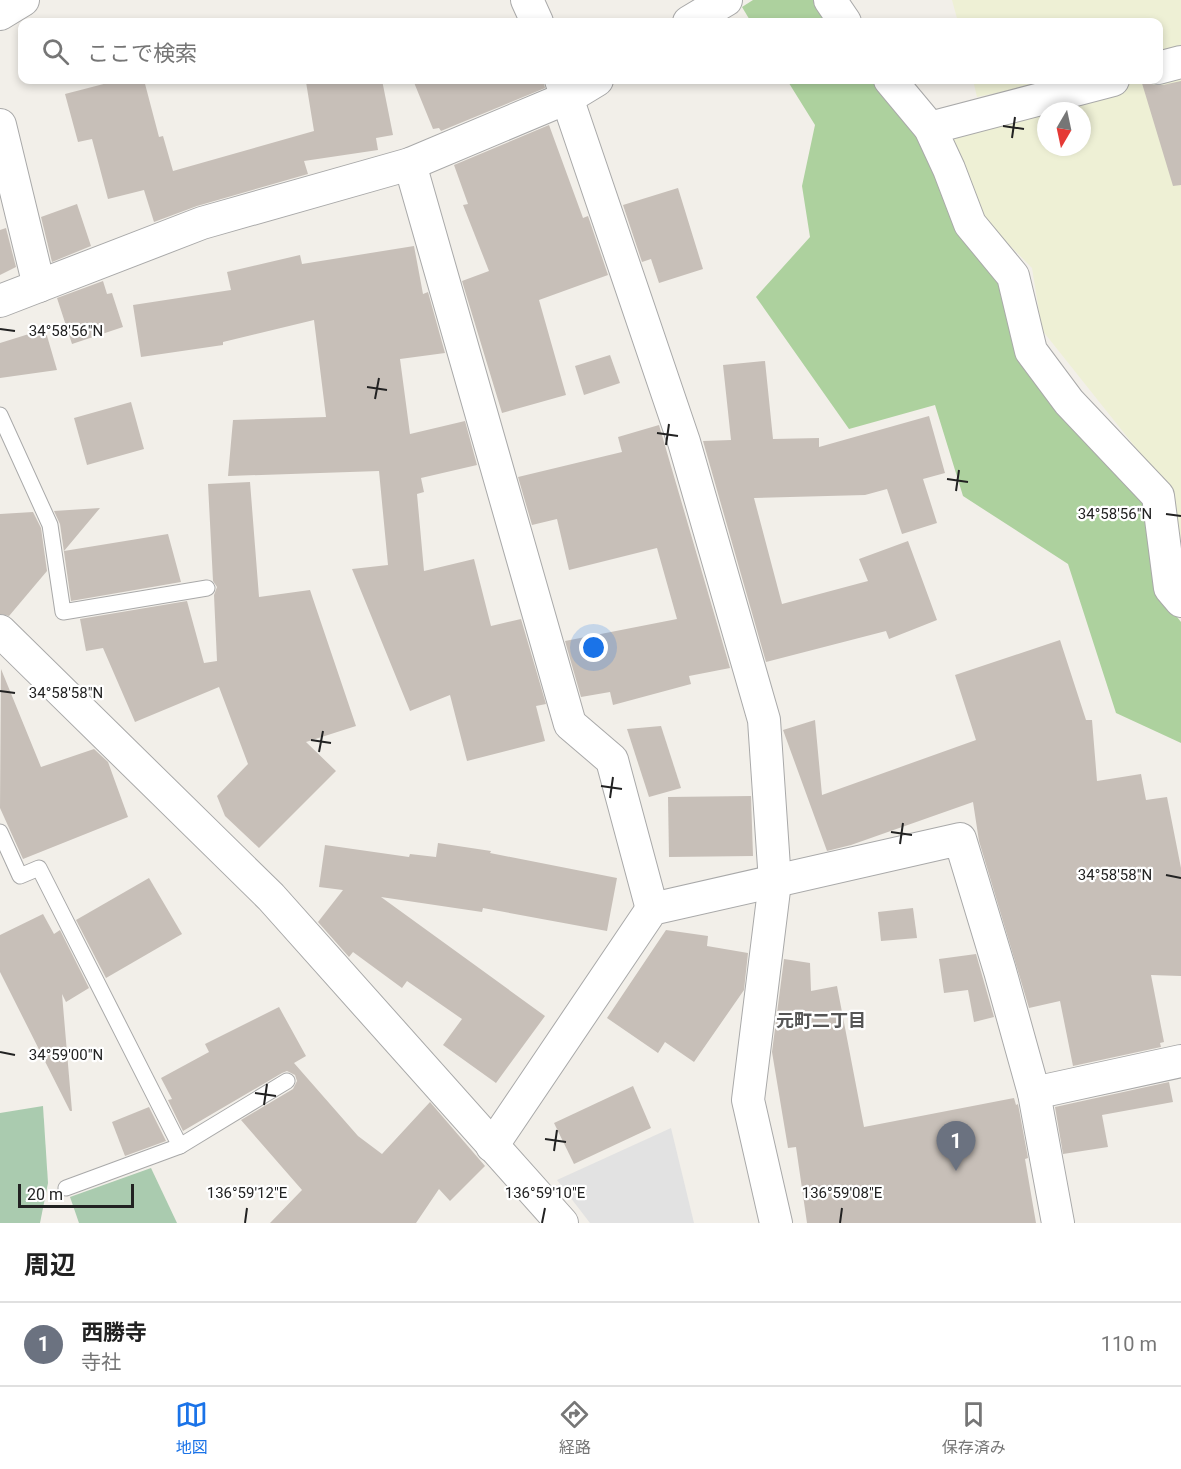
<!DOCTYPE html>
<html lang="ja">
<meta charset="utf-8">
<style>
:root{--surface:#fff;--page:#f2f2f2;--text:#222;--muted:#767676;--line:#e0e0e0;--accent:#1a73e8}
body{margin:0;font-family:Roboto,"Noto Sans JP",sans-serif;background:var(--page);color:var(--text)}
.compass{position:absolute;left:1037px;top:102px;width:54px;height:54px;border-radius:50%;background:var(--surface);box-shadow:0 3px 9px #0003;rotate:189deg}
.scale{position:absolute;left:18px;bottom:15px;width:116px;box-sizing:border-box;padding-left:6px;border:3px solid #222;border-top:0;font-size:16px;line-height:21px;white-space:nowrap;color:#222;-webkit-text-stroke:4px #fff;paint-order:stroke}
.you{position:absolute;left:594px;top:648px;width:21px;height:21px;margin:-15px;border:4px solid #fff;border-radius:50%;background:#1a73e8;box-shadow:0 0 0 9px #1a73e833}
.badge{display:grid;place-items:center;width:39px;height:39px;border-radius:50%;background:var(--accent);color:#fff;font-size:20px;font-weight:700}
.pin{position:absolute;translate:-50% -50px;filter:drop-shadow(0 2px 3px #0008)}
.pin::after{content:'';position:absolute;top:32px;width:21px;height:18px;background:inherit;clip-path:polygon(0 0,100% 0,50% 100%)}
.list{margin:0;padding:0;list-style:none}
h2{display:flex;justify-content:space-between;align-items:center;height:78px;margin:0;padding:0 24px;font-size:26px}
h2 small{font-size:20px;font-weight:400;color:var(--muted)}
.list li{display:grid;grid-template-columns:39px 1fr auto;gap:18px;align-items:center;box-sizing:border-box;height:84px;padding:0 24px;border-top:2px solid var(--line)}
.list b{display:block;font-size:22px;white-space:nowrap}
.list p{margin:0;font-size:20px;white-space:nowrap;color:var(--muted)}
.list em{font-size:20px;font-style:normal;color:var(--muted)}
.icon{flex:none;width:33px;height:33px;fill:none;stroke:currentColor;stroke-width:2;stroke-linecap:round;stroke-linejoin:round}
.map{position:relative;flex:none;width:1181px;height:1223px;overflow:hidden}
.search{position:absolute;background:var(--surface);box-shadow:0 3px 9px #0003;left:18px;right:18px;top:18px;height:66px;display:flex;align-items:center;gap:15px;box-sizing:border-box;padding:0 21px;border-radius:12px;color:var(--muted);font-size:22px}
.sheet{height:162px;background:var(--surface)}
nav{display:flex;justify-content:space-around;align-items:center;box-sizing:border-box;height:84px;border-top:2px solid var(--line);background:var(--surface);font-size:16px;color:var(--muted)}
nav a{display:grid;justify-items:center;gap:3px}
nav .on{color:var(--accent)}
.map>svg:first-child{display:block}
.farmland{fill:#eef0d5;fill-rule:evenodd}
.forest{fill:#add19e}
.cemetery{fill:#aacbaf}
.parking{fill:#e2e2e2}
.building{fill:#c7bfb8}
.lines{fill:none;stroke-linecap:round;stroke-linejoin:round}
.service-casing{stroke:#a9a9a9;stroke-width:17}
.minor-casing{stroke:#a9a9a9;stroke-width:34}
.service{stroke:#fff;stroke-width:15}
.minor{stroke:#fff;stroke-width:32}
.ticks{fill:none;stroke:#222;stroke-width:2}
.labels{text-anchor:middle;stroke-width:4.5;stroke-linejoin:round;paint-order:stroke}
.neighbourhood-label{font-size:18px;font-weight:bold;fill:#555;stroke:#fff}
.ticks-label{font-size:15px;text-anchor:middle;fill:#222;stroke:#fff;stroke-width:4.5;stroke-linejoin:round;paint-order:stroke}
</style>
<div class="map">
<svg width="1181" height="1223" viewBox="0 0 1181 1223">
<rect width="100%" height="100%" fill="#f2efe9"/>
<g class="farmland">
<polygon points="952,0 1181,0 1181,54 1159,59 1158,22 958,22"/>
<path d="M 1181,71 L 1181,544 L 1171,492 L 1042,330 L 1032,268 L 972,207 L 950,130 ZM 1046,111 L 1082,111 L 1082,147 L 1046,147 Z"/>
<polygon points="973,80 1059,80 977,97"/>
</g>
<g class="forest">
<polygon points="753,0 817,0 833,22 751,22 742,7"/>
<polygon points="787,80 877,80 922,134 1005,282 1148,501 1159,594 1181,622 1181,743 1116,713 1068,564 963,496 935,405 849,429 756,297 810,237 802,186 815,125"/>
</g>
<g class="cemetery">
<polygon points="43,1106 48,1183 40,1223 0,1223 0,1113"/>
<polygon points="151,1168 177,1223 79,1223 70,1197"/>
</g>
<polygon class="parking" points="671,1128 694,1223 590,1223 557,1180"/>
<g class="building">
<polygon points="119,80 144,80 159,137 163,136 173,171 314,131 306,82 324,80 382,80 393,135 376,138 378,150 304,161 308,174 197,206 154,222 144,190 108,199 92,139 78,142 65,94"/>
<polygon points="413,80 543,80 545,88 441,131 439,128 433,129"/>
<polygon points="1141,80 1144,80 1154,85 1163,85 1181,81 1181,185 1173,186"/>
<polygon points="549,125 583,218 588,216 608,275 539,300 566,395 502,413 462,281 489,271 463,205 468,204 454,165"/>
<polygon points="678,188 703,269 659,283 651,259 642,262 623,205"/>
<polygon points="77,204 91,246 52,262 41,217"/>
<polygon points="6,228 16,267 0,275 0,230"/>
<polygon points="414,246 423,294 428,292 445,353 400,359 410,434 465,421 477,465 421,478 424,492 417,494 424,571 474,559 491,626 521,619 546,704 536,706 545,741 467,761 450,695 410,711 352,569 388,565 379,471 228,476 233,420 326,417 314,320 223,342 223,345 141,357 133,305 231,290 227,272 300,255 302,264"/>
<polygon points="103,281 107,294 112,293 123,327 72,344 57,298"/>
<polygon points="45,329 57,370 0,378 0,343"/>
<polygon points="610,355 620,383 584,395 575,366"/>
<polygon points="765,361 773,439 819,438 819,447 929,416 945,473 923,479 937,523 902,534 887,489 865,495 754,498 782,604 868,581 859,559 908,541 937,620 889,639 886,631 766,662 703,441 731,440 723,365"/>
<polygon points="131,402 144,449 87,465 74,418"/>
<polygon points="659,425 730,668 689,676 691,684 613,705 610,692 581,697 565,641 677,619 657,548 569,570 557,519 532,525 518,477 622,452 618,437"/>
<polygon points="250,482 259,597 310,590 356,726 306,742 336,771 259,848 225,816 217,796 248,764 219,687 135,722 103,648 86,651 80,619 187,601 204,663 217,661 214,595 217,587 213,581 208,484"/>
<polygon points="100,508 64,551 168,534 181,582 71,601 60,524 54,511"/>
<polygon points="33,512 41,528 47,571 9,616 0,614 0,514"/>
<polygon points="1060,640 1086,720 1092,720 1097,781 1141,774 1146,800 1167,797 1181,868 1181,976 1151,975 1164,1042 1160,1043 1161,1047 1073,1066 1060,1001 1029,1008 979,841 973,802 851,845 827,851 783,730 815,720 822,795 976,740 955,675"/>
<polygon points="1,669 41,767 94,749 108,762 128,817 23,859 0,808"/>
<polygon points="661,726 681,788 649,797 627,729"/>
<polygon points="751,796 753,856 669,857 668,797"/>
<polygon points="438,843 491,851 490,853 617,878 607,931 483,908 482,912 381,897 545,1016 496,1083 443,1045 462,1019 407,981 402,988 353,952 349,957 318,922 343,890 319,887 325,845 409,857 410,854 436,857"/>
<polygon points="149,878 182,934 106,978 76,920"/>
<polygon points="913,908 917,938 881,941 878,912"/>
<polygon points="43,914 54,934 60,930 89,988 66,1002 62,994 72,1111 70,1111 0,972 0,935"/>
<polygon points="666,930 708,936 707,946 748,953 744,990 694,1062 665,1042 658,1053 607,1018"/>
<polygon points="976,954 994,1017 974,1022 968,990 944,993 939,959"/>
<polygon points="784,959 810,963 811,991 837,986 864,1127 1014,1098 1016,1105 1018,1104 1028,1158 1025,1159 1036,1223 807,1223 796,1147 788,1148 772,1052"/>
<polygon points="279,1007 306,1056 294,1063 358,1136 382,1154 430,1102 485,1166 450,1201 439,1189 416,1223 270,1223 302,1190 241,1120 293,1089 297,1081 295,1075 287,1071 282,1073 183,1131 168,1100 172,1099 161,1078 209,1052 205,1044"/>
<polygon points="1169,1082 1173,1102 1102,1115 1108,1147 1063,1154 1055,1107"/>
<polygon points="633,1086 651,1128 574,1164 554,1123"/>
<polygon points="149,1107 166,1141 125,1156 112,1122"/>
</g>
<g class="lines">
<g class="service-casing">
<g id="service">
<polyline points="0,415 50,525 63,612 207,588"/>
<polyline points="0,832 20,876 39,868 180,1146"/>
<polyline points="66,1188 180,1146 287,1081"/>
</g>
</g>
<g class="minor-casing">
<g id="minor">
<polyline points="527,0 537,22"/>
<polyline points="830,0 845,22"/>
<polyline points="0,14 23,0"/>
<polyline points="689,22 726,0"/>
<polyline points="1158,68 1181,62"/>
<polyline points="561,80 684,442 764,720 775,882 748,1100 776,1223"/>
<polyline points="890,80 930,128 949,169 970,224 1013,276 1031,351 1069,402 1158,496 1170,588 1181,601"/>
<polyline points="0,125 39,286"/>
<polyline points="930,128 1113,80"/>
<polyline points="410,164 570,724 612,760 652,909"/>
<polyline points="0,301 202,223 410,164 569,97 597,80"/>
<polyline points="0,631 271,897 562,1223"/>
<polyline points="1034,1093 1181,1061"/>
<polyline points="492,1146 652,909 960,839 1000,971 1034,1093 1058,1223"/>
</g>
</g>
<use href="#service" class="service"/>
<use href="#minor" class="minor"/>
</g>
<path class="ticks" d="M 1003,126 L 1024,129M 1012,138 L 1015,117M 0,329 L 15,331M 367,387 L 387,390M 375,399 L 379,378M 657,433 L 678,436M 666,445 L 669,424M 947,479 L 968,482M 956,491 L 959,470M 1166,514 L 1181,516M 0,691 L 15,693M 311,740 L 331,743M 319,752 L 323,731M 601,786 L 622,789M 610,798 L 613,777M 891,832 L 912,835M 900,844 L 903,823M 1166,875 L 1181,878M 0,1052 L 15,1055M 255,1093 L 276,1096M 264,1105 L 267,1084M 545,1139 L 566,1142M 554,1151 L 557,1130M 245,1223 L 247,1208M 542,1223 L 545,1208M 840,1223 L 842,1208"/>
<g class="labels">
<g class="neighbourhood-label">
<text x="821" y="1027">元町二丁目</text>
</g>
</g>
<g class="ticks-label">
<text x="66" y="336">34°58'56"N</text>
<text x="1115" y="519">34°58'56"N</text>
<text x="66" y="698">34°58'58"N</text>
<text x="1115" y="880">34°58'58"N</text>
<text x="66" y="1060">34°59'00"N</text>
<text x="247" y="1198">136°59'12"E</text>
<text x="545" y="1198">136°59'10"E</text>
<text x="842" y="1198">136°59'08"E</text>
</g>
</svg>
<svg class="compass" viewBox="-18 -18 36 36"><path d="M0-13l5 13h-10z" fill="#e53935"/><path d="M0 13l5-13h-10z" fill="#767676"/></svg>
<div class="scale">20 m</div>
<div class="you"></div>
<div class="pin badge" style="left:956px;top:1171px;background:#6b7280">1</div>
<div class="search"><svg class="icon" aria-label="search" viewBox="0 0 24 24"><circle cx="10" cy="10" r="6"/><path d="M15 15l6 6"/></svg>ここで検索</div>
</div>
<section class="sheet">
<h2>周辺<small></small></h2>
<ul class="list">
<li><span class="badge" style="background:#6b7280">1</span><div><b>西勝寺</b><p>寺社</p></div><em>110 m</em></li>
</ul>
</section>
<nav>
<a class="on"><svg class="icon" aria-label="map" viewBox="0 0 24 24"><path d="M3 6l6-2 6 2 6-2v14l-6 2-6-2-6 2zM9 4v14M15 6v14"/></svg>地図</a>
<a><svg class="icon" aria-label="directions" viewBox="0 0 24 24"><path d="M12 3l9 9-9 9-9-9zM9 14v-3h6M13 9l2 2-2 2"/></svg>経路</a>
<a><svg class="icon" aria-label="saved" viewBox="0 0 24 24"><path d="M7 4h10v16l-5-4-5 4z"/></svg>保存済み</a>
</nav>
